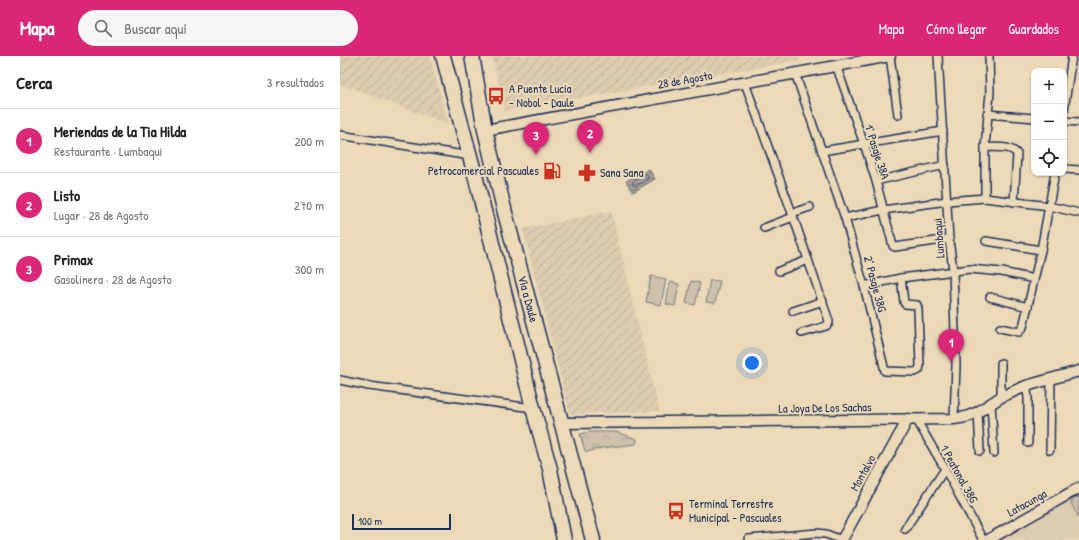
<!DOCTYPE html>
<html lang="es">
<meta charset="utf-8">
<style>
:root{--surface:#fff;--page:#f6f6f6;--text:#202124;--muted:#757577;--line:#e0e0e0;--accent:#db2777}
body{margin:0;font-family:"Patrick Hand",sans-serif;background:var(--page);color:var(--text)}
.controls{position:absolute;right:12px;top:12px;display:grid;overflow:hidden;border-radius:8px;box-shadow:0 1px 3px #0004}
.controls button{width:36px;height:36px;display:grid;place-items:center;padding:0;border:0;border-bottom:1px solid var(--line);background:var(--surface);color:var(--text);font:20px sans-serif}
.scale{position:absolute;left:12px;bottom:10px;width:99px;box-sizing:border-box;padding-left:4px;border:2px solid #1b2f5e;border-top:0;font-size:11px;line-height:14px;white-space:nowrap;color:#1b2f5e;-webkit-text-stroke:3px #ecd9b7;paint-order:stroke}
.you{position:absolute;left:412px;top:307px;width:14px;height:14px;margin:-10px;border:3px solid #fff;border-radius:50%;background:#1a73e8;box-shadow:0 0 0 6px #1a73e833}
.badge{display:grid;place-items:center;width:26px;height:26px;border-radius:50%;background:var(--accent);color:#fff;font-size:13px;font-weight:700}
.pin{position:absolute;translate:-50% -33px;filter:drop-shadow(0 1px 2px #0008)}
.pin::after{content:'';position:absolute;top:21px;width:14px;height:12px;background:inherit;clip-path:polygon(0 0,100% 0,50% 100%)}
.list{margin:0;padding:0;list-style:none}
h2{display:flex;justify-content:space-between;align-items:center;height:52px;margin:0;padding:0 16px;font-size:17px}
h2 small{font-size:13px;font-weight:400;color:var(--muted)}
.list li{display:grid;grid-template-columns:26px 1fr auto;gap:12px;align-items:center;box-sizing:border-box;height:64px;padding:0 16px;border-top:1px solid var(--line)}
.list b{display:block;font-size:15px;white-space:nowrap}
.list p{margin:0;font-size:13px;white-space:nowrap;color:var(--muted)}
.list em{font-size:13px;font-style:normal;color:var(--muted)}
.icon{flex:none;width:22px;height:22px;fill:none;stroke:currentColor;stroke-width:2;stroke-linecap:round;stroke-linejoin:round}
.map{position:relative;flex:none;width:739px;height:484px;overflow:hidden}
header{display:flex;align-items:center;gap:24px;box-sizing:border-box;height:56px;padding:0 20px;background:var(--accent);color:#fff}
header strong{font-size:19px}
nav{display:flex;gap:22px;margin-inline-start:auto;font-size:14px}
.search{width:280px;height:36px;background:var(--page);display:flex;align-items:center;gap:10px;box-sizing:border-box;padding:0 14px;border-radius:22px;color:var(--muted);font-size:15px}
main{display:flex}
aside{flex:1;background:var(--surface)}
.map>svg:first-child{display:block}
.built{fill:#dcccb0}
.industrial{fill:url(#industrial-furrows)}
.cemetery{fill:url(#cemetery-stones);stroke:#747884}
.park{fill:url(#park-crowns);stroke:#747884}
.garden{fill:#cec0aa;stroke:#747884}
.water{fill:url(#water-rules);stroke:#6d7281}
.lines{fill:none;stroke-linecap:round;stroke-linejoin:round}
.shore{stroke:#525c75;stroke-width:1}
.street-casing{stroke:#1b2f5e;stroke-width:10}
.secondary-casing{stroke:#1b2f5e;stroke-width:13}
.highway-casing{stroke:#1b2f5e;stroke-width:17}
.street{stroke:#ecd9b7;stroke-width:7}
.secondary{stroke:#ecd9b7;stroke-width:10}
.highway{stroke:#ecd9b7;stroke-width:14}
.labels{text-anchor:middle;stroke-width:4;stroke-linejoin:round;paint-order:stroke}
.street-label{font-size:12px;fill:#1b2f5e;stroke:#ecd9b7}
.poi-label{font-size:12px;fill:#1b2f5e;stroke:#ecd9b7;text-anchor:start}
</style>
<header>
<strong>Mapa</strong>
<div class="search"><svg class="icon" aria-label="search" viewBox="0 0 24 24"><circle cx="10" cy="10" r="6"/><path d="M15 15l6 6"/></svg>Buscar aquí</div>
<nav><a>Mapa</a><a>Cómo llegar</a><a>Guardados</a></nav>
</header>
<main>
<aside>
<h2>Cerca<small>3 resultados</small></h2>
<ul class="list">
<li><span class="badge">1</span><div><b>Meriendas de la Tia Hilda</b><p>Restaurante · Lumbaqui</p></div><em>200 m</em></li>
<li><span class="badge">2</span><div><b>Listo</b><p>Lugar · 28 de Agosto</p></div><em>270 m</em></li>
<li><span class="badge">3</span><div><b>Primax</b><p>Gasolinera · 28 de Agosto</p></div><em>300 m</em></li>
</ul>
</aside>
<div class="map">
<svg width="739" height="484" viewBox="0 0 739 484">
<defs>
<pattern id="industrial-furrows" width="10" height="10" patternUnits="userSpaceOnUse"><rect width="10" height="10" fill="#dcccb0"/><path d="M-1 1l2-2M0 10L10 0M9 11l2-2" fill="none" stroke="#bcb09a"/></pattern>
<pattern id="cemetery-stones" width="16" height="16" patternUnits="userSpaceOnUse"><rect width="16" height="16" fill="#cec0aa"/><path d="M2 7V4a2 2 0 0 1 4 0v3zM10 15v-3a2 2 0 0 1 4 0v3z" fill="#b0a595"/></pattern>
<pattern id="park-crowns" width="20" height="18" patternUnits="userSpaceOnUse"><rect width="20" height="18" fill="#cec0aa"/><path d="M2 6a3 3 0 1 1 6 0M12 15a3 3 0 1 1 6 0" fill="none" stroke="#b0a595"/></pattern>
<pattern id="water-rules" width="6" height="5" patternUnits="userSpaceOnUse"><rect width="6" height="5" fill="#a49f98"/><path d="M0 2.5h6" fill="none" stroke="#85827f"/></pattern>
</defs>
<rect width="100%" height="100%" fill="#ecd9b7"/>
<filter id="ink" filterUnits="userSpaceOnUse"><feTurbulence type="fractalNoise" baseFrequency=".025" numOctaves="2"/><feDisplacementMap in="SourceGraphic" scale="8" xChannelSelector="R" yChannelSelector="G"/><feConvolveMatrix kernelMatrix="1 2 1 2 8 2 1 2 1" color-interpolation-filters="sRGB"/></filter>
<g filter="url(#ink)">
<polygon class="built" points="729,445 739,465 739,484 662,484"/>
<g class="industrial">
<polygon points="0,0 90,0 108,68 0,28"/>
<polygon points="152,0 459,0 460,4 165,55"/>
<polygon points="271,155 319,355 230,358 183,173"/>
</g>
<polygon class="cemetery" points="739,440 739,463 730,445"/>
<polygon class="park" points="250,376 276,376 297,383 297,385 296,388 262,392 247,396 245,395 240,378"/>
<g class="garden">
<polygon points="311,220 326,223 321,249 306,246"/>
<polygon points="370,224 380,225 375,247 366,246"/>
<polygon points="351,225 360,227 355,249 346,247"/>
<polygon points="330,226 339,228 335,250 326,248"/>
</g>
<polygon class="water" points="309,113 315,123 293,136 286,125"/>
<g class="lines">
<polygon class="shore" points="306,119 308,120 308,123 296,130 293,129 293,126"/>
<g class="street-casing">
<g id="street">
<polyline points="550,0 558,59"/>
<polyline points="598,0 609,183 613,214 616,309 614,363"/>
<polyline points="496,9 524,88 536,125 553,190 555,191 609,183"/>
<polyline points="455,17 505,162 524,230 545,315 575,316 579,314 580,310 578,253 577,249 565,248 564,246 561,222"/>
<polyline points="405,27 452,157 489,265 489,267 486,270 462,277"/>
<polyline points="724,54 732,0"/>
<polyline points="647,58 694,62"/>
<polyline points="724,65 739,66"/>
<polyline points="0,79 130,100"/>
<path d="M 645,91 C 655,92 671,89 677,98 L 674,146"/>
<polyline points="482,95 603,75"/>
<polyline points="724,113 739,114"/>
<polyline points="536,125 605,109"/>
<polyline points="645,142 645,91 650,37 649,0"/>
<polyline points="452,157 470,151"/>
<polyline points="505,162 543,154 607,145 645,142 709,150 739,157"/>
<polyline points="424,172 453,161"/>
<polyline points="646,185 701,194"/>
<polyline points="439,215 468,204"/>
<polyline points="524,230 561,222 630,213 662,216 694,223"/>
<polyline points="650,241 688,251"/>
<polyline points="453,255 483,245"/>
<polyline points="660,272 679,276 683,271 701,194 715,117"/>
<polyline points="661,307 661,341"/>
<polyline points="0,324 29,330 193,352"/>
<polyline points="686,330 688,341 688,387"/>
<polyline points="651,347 654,397"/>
<polyline points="638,356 640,395"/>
<polyline points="576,363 605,413 643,484"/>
<polyline points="710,394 711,323"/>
<polyline points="565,473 605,413"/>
<polyline points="408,483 477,477 486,478 502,484"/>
</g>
</g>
<g class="secondary-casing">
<g id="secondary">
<polyline points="145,74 550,0"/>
<polyline points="221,367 614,363 626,361 638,356 661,341 686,330 739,315"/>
<polyline points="502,484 568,363"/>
<polyline points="648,484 739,432"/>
</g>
</g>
<g class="highway-casing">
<g id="highway">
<polyline points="103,0 135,119 193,352 210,413 224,484"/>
<polyline points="132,0 145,74 165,157 253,484"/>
</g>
</g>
<use href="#street" class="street"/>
<use href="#secondary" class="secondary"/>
<use href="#highway" class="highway"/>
</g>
</g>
<defs>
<g id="bus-bare" transform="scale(1.38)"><path d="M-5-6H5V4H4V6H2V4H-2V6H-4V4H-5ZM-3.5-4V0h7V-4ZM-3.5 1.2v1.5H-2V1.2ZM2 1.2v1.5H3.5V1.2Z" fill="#c8321e" stroke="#ecd9b7" stroke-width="2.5" paint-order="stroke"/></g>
<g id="fuel-bare" transform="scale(1.38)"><path d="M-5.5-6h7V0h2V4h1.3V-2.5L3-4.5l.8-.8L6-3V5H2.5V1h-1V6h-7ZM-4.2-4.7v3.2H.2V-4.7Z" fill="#c8321e" stroke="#ecd9b7" stroke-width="2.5" paint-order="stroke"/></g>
<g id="pharmacy-bare" transform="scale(1.38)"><path d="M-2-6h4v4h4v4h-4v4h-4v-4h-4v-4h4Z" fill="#c8321e" stroke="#ecd9b7" stroke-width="2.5" paint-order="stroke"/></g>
</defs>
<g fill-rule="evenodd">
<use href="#bus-bare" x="156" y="40"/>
<use href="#fuel-bare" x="212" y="115"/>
<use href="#pharmacy-bare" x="247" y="117"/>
<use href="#bus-bare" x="336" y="455"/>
</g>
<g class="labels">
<g class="street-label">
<text transform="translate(345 24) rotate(-10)" y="4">28 de Agosto</text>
<text transform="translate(537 96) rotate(72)" y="4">1° Pasaje 38A</text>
<text transform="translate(599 182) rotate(-94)" y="4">Lumbaqui</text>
<text transform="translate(535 228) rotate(75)" y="4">2° Pasaje 38G</text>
<text transform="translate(188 243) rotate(75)" y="4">Vía a Daule</text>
<text transform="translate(485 352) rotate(-1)" y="4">La Joya De Los Sachas</text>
<text transform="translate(523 417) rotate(-61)" y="4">Montalvo</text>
<text transform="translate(619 418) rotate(61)" y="4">1 Peatonal 38G</text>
<text transform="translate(687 447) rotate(-29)" y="4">Latacunga</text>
</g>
<g class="poi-label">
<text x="169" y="37">A Puente Lucía<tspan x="169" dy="14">- Nobol - Daule</tspan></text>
<text x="199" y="119" text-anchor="end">Petrocomercial Pascuales</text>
<text x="260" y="121">Sana Sana</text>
<text x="349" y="452">Terminal Terrestre<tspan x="349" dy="14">Municipal - Pascuales</tspan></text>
</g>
</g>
</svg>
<div class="controls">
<button>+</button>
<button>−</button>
<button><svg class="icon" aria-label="locate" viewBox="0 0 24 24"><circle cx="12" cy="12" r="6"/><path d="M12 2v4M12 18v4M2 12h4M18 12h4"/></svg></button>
</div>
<div class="scale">100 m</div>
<div class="you"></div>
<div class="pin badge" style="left:611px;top:306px">1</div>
<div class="pin badge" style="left:250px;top:97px">2</div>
<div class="pin badge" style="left:196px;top:99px">3</div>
</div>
</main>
